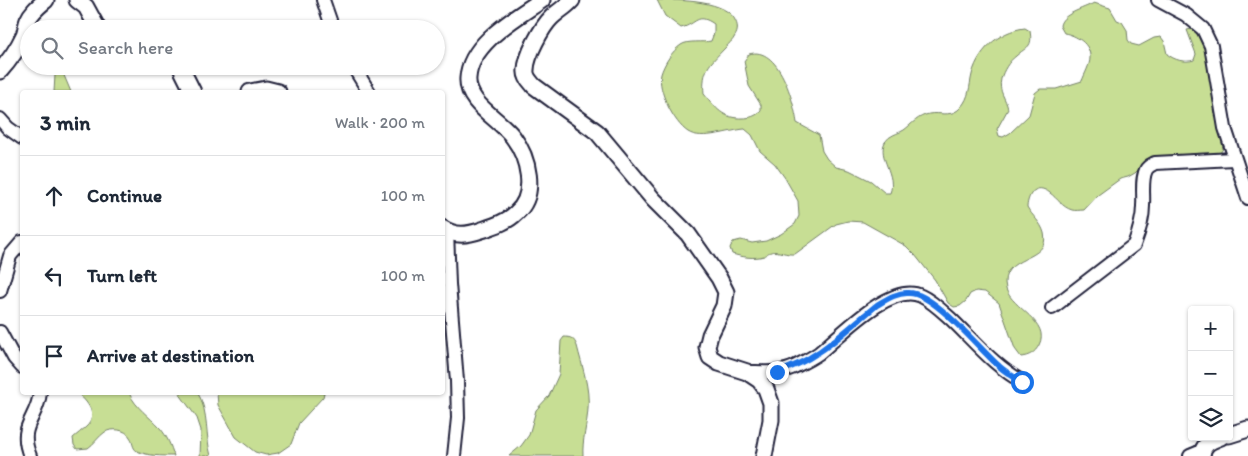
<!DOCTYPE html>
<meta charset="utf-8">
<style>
:root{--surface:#fff;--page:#f2f2f3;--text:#1f2937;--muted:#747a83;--line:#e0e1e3}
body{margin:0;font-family:Itim,sans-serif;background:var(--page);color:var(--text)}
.controls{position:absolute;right:15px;bottom:15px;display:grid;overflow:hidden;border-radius:5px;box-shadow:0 1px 4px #0004}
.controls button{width:45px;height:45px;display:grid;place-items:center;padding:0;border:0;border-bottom:1px solid var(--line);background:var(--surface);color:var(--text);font:25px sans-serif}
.stop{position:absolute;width:15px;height:15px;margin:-11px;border:4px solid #1a73e8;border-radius:50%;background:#fff}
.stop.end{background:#1a73e8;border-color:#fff;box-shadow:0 1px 5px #0008}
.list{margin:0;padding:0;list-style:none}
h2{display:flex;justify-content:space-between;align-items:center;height:65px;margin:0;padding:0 20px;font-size:21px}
h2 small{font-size:16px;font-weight:400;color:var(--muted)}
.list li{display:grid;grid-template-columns:32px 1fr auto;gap:15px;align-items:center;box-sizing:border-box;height:80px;padding:0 20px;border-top:1px solid var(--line)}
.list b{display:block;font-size:19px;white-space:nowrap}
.list em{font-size:16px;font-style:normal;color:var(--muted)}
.icon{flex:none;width:28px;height:28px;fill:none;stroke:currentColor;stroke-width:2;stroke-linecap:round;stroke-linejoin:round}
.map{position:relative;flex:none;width:1248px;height:456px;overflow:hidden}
.search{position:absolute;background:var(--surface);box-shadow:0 1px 4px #0004;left:20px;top:20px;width:425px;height:55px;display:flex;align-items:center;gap:12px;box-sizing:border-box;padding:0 18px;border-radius:28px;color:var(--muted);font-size:19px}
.panel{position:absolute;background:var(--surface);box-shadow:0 1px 4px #0004;left:20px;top:90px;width:425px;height:305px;border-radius:5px}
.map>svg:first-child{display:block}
.green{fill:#c7de94;stroke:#748068}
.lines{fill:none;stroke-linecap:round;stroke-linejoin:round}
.minor-casing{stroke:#22223b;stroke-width:16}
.major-casing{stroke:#22223b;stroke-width:19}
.minor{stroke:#fff;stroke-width:12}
.major{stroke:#fff;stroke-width:15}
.route{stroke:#1a73e8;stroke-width:6}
</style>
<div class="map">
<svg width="1248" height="456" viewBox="0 0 1248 456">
<rect width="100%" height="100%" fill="#fff"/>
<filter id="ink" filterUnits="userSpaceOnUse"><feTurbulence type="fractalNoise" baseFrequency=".02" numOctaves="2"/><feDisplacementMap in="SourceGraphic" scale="10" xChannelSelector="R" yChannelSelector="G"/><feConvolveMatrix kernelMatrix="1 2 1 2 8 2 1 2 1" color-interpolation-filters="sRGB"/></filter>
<g filter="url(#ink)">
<g class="green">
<path d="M 657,0 C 680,0 728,0 736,22 C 738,26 738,32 735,36 C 733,41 728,44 725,48 C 709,65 702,69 704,94 C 716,108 723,119 743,118 C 750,118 756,116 761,111 L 761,105 L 749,86 L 744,61 L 749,54 C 779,45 794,102 797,123 L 819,135 L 822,151 L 827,159 L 836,167 L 849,170 L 871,181 L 885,193 L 890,193 C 897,175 877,157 885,142 C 886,141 889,137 890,137 C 894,134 899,133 904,130 C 912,124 918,116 929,114 C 939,112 949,117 958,110 C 968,101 969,91 971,79 C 976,52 998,31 1025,28 L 1030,31 C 1033,48 1027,46 1016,56 C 1009,61 1003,71 1001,79 C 998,92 1006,98 1008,109 L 997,129 L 999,136 L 1003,137 L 1010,133 L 1029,115 L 1035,93 L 1040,89 L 1056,89 L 1082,81 C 1084,75 1090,65 1090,58 C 1091,44 1076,35 1064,33 L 1060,26 C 1061,14 1083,9 1094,3 L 1110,8 L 1117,20 L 1122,22 L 1127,30 L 1128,40 L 1131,44 L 1139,46 L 1154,38 L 1161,37 L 1164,41 L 1167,54 C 1174,60 1185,63 1194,60 L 1196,54 L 1187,30 L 1192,29 C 1213,47 1209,86 1215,111 C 1217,124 1222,136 1223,149 L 1219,154 L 1145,163 L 1135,173 L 1128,177 L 1120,179 L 1098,195 L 1084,210 C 1080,210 1075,211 1072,210 C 1062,207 1057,198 1050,193 C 1036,182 1028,194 1027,207 C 1032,216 1041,222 1044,233 C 1052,263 997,254 1006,289 C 1012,308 1051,322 1039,345 C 1035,353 1029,356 1021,357 L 1015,349 L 999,303 L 985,292 L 976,291 L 970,294 L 966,301 L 960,306 L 954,307 L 948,303 L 935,280 L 915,255 L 906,246 L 863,222 L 848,221 L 836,224 L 795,254 C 786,255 778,250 771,252 C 766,253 769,254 764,256 C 754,259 742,257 732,254 L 730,248 L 733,242 L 741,240 L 752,243 L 766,241 L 781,234 L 795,224 L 799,216 L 798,201 L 785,178 L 775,164 L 760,151 L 752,135 L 745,129 C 730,130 702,141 688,132 C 674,123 657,90 661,74 C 664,64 672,51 681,45 C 688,40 702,43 711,41 L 714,33 L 714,24 C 697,12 697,24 681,28 L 665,16 Z"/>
<polygon points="58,69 63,73 71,92 54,92 55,75"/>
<path d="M 564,337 C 572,337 574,339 577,346 C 582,366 590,388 588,409 C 587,425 582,440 583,456 L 509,456 L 521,446 L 529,435 L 536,410 L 549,396 L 559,374 L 561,341 Z"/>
<path d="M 77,393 L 129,393 C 136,408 149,416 160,428 C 167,436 171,446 174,456 C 161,456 148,456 137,451 C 132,448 133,441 130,437 C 126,429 112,428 105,432 C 99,436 94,444 88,448 L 77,449 L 74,445 L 73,438 C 77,434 82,431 86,427 C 99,415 87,401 77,393 Z"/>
<path d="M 179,393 L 198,393 C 209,413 205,435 211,456 L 200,456 L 201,430 L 197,418 Z"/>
<polygon points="217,393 217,392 324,393 323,397 299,423 291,444 278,453 266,455 255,452 236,437 218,405"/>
</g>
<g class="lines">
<g class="minor-casing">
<g id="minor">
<polyline points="323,0 333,29"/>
<polyline points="1158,0 1186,15 1203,29 1211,46 1225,128 1248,198"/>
<polyline points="353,66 369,92"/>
<polyline points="0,119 8,128 22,138"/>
<polyline points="447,231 449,284 457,381 458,418 454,456"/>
<polyline points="0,291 10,256 22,242"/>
<path d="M 1052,308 L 1134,245 C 1139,232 1143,220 1143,206 C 1144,195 1141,180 1146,170 C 1148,166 1151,165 1155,163 L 1234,159"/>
<polyline points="0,332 14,358 22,367"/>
<path d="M 747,372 C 764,372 781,374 796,366 C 804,362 812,358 819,353 C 841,335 892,281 921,296 C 932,301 942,311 951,319 C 974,341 995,367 1023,382"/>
<path d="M 30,456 C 17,425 38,419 40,392"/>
<polyline points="1190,456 1202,451"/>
</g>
</g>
<g class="major-casing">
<g id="major">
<polyline points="77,0 86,7 98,29"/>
<path d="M 572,0 C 566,7 558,11 551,18 C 542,27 526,56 526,70 C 525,77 530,81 534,86 L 597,132 L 653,199 L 688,234 L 719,278 L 726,292 L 724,306 L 710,335 L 707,347 L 710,357 L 719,363 L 747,372 L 759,380 L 766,389 L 771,403 L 771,420 L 764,456"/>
<polyline points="180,66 193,92"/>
<path d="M 0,71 C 10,60 18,48 24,35 C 26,30 26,25 28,20 C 32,11 39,6 46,0"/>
<polyline points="250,92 266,89 278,92"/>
<path d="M 442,228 C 456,237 467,235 482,230 C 494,226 507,222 516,213 C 538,194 528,157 513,137 C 499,118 466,104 468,78 C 470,43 516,18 542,0"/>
<polyline points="1229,435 1248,429"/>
<path d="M 1202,456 C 1202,444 1211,441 1221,437"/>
</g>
</g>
<use href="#minor" class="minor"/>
<use href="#major" class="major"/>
</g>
</g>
<g class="lines" filter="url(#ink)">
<path class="route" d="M 777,372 C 817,361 846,330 877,305 C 887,299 898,292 909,293 C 935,293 980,350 1000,367 C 1007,373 1014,377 1022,382"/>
</g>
</svg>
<div class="controls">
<button>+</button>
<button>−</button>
<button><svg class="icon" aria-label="layers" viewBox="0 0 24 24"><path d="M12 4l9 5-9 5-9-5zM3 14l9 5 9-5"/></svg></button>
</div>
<div class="stop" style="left:1022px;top:382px"></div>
<div class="stop end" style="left:777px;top:372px"></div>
<div class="search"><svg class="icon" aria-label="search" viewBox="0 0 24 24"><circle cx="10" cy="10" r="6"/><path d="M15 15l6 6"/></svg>Search here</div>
<section class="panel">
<h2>3 min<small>Walk · 200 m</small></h2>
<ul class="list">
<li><svg class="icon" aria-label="ahead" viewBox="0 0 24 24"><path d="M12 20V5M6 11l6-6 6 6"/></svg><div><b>Continue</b></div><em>100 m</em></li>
<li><svg class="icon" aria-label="left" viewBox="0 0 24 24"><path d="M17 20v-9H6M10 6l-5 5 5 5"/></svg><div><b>Turn left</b></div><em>100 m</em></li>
<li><svg class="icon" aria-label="arrive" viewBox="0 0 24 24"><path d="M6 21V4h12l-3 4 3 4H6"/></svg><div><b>Arrive at destination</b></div></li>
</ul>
</section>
</div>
